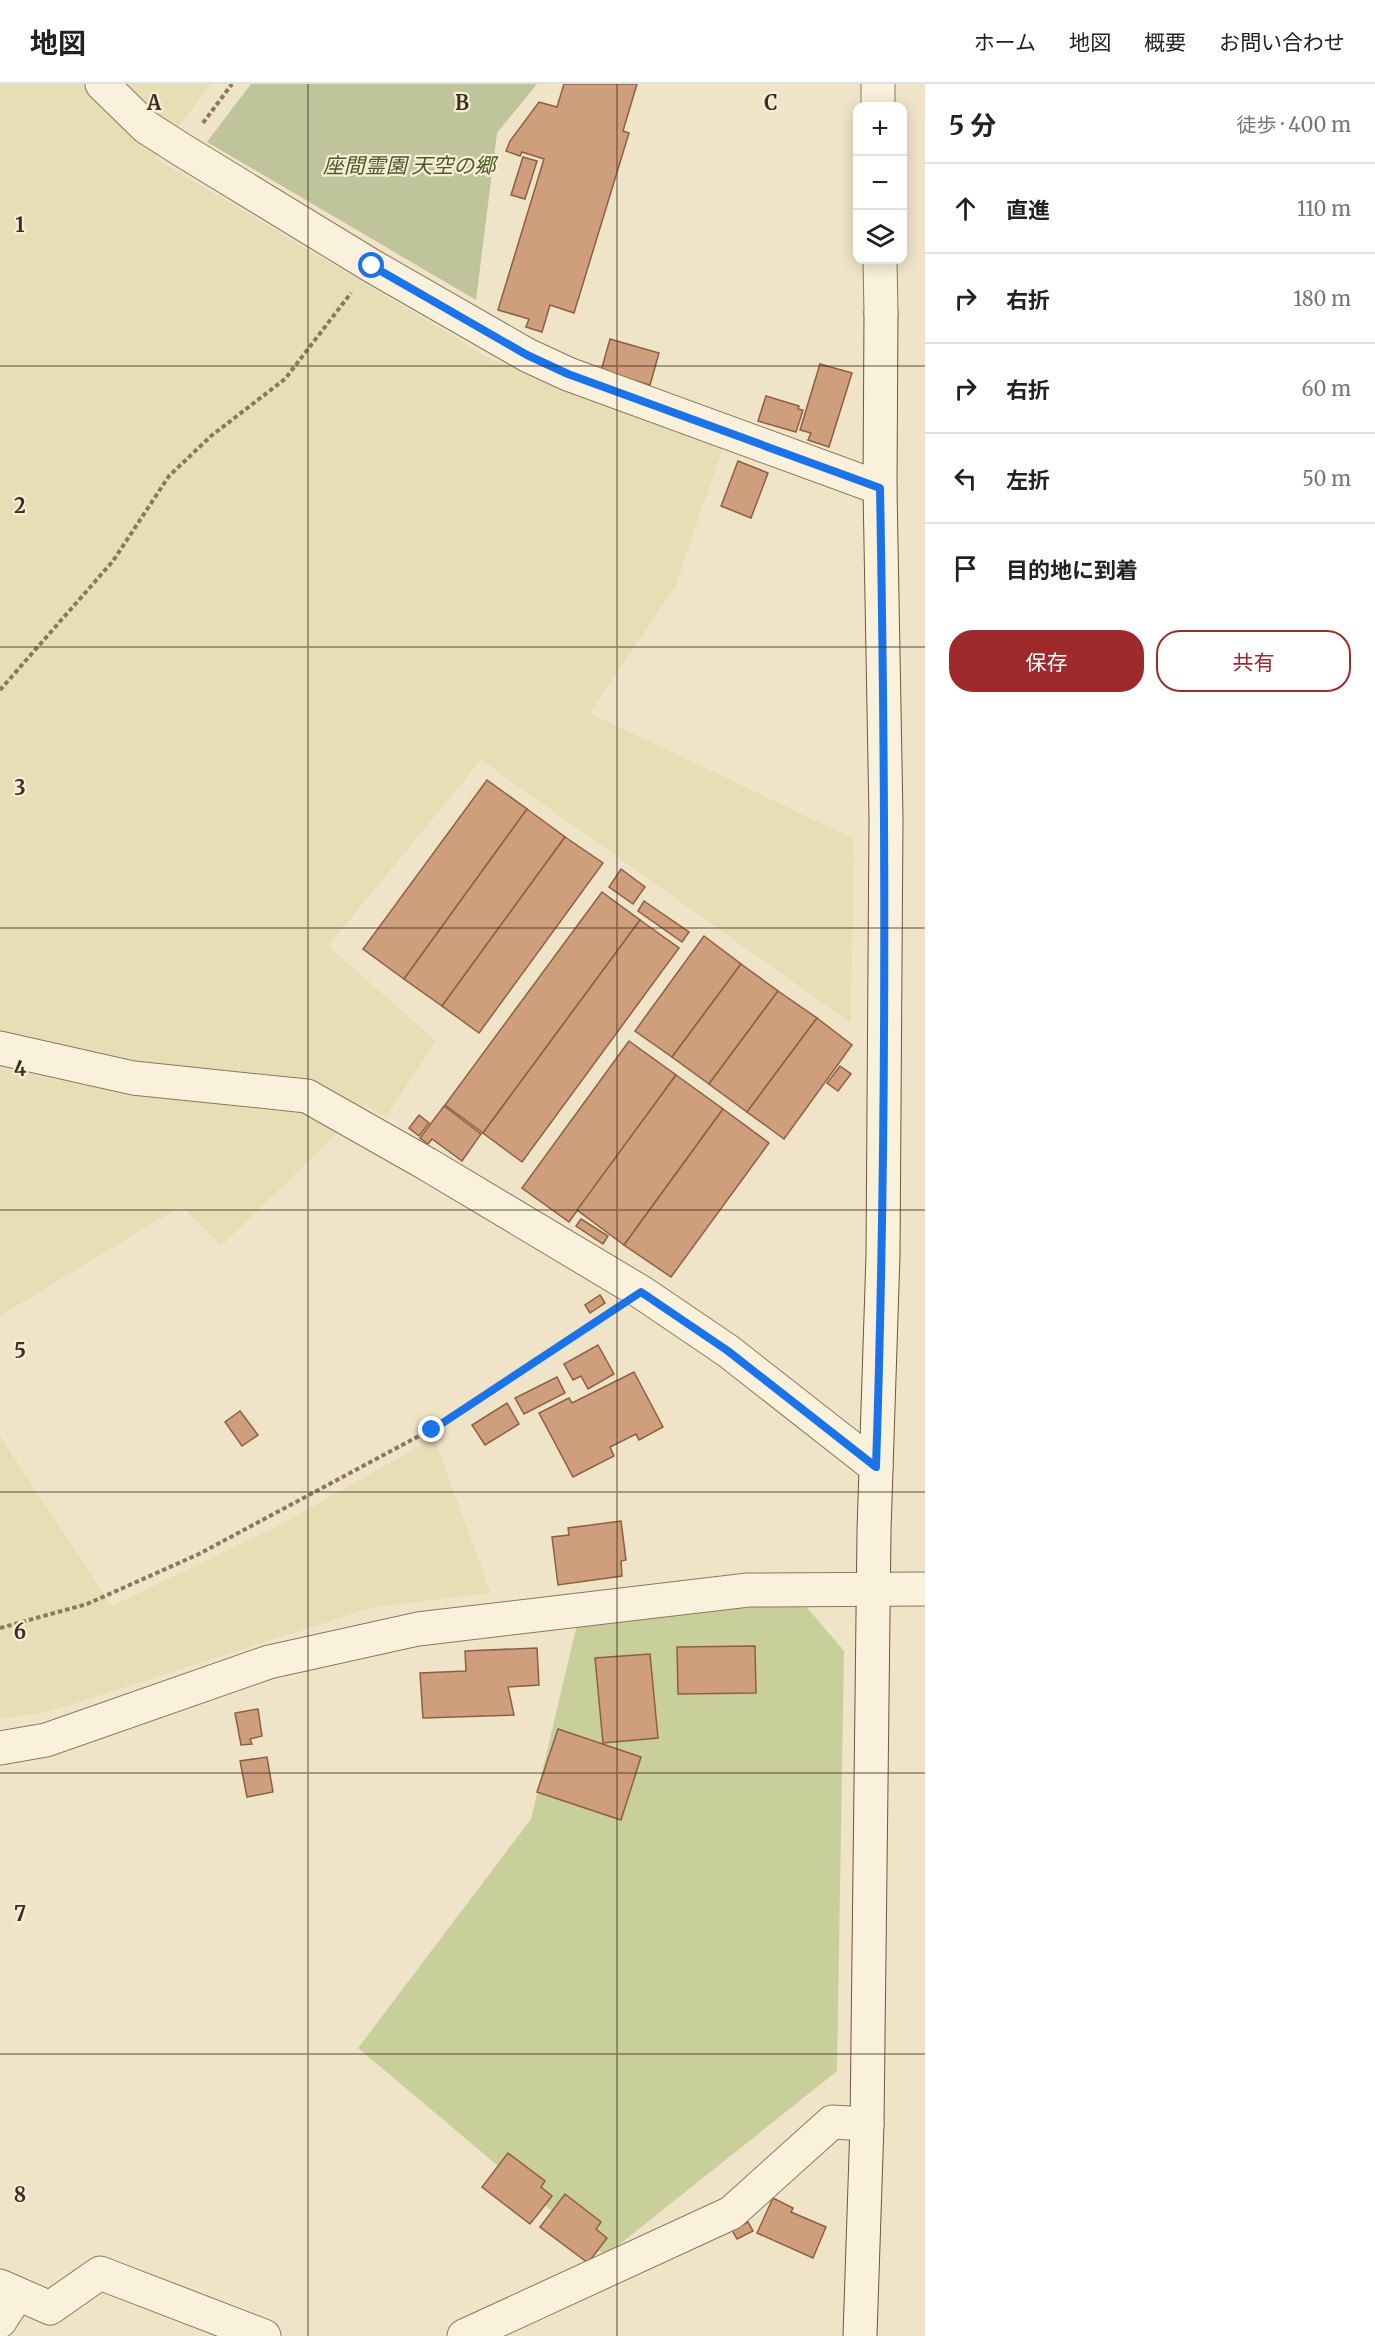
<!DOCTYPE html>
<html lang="ja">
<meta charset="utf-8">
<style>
:root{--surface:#fff;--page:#f6f6f6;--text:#222;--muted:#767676;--line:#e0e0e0;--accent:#9e2a2b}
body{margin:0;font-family:Merriweather,"Noto Sans JP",serif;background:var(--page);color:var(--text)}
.controls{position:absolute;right:18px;top:18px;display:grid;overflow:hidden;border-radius:12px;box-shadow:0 3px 15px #0003}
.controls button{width:54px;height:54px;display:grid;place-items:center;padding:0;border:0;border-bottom:2px solid var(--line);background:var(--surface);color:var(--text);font:30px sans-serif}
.stop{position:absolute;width:18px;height:18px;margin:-14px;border:4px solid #1a73e8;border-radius:50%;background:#fff}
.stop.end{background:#1a73e8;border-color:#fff;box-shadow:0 2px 6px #0008}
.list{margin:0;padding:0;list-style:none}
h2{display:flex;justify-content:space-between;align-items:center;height:78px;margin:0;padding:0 24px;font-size:26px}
h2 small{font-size:20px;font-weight:400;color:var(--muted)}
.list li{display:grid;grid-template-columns:39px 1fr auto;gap:18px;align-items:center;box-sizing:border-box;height:90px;padding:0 24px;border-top:2px solid var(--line)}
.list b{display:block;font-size:22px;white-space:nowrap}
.list em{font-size:20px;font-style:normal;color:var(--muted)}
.actions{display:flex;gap:12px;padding:18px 24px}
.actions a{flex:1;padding:14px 0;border:2px solid var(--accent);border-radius:24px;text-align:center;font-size:21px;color:var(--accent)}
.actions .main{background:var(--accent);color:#fff}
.icon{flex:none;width:33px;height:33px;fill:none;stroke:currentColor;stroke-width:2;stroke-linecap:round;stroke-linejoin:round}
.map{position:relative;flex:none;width:925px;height:2252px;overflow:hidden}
header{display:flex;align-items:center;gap:36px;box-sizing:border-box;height:84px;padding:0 30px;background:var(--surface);border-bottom:2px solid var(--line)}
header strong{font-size:28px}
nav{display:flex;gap:33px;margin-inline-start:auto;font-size:21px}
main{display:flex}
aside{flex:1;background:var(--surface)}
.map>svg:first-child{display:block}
.farmland{fill:#e6deb5}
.green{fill:#c9cf9b}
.cemetery{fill:#bfc49a}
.building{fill:#cf9f7d;stroke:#8d5f41;stroke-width:1.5}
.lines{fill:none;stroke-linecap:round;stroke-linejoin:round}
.street-casing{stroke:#8d765c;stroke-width:35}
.secondary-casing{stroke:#6f573f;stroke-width:35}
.path{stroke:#8d765c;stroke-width:4;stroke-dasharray:4.5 3;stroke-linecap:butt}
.street{stroke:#faf1dc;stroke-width:33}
.secondary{stroke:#faf1dc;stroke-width:33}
.route{stroke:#1a73e8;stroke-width:8}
.grid{fill:none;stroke:#3d2e20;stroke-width:1.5;stroke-opacity:0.55}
.labels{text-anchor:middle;stroke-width:4.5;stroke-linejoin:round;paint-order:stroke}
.park-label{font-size:21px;font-style:italic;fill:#4d5a26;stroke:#f7eed8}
.grid-label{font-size:20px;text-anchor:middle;font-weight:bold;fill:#3d2e20;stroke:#f7eed8;stroke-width:4.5;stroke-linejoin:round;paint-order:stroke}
</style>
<header>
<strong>地図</strong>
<nav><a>ホーム</a><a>地図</a><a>概要</a><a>お問い合わせ</a></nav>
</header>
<main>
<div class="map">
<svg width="925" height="2252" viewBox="0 0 925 2252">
<rect width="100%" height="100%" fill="#f0e4c8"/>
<g class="farmland">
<polygon points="0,0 211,0 155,74 491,275 723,364 675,503 590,629 854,755 851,939 481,676 328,862 436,957 386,1033 366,1021 221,1162 181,1122 0,1232"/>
<polygon points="0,1352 112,1522 280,1441 434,1354 491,1509 374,1523 48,1628 0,1635"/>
</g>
<polygon class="green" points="799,1514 844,1567 837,1987 605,2172 358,1964 531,1735 578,1536"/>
<polygon class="cemetery" points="251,0 537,0 497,49 476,216 207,58"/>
<g class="building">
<polygon points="564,0 637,0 623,47 629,49 574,229 550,221 542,248 526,243 529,235 498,226 544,75 522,68 520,72 506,67 510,57 539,18 557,23"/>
<polygon points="523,73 537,77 525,115 511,111"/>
<polygon points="610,255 659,269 650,301 601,287"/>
<polygon points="820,280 852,289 829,363 808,356 811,349 800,346"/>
<polygon points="766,312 799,322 798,325 803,326 796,348 758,337"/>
<polygon points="738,377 768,389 751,434 721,422"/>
<polygon points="487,696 527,725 404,895 363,865"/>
<polygon points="527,725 565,753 442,922 404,895"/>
<polygon points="565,753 603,779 479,949 442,922"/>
<polygon points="621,785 645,803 633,820 609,803"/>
<polygon points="602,808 640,836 483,1049 445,1021"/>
<polygon points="644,817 689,848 682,858 638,827"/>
<polygon points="640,836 679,864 522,1078 483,1049"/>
<polygon points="704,852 741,880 672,973 635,947"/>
<polygon points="741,880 778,907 709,1000 672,973"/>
<polygon points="778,907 817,934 747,1028 709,1000"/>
<polygon points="817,934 852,961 784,1055 747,1028"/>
<polygon points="629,957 676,991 569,1138 522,1104"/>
<polygon points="840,982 851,990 838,1007 827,999"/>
<polygon points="676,991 723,1025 624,1161 577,1126"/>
<polygon points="444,1022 481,1050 462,1077 432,1055 428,1060 420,1054"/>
<polygon points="723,1025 769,1059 671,1193 624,1161"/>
<polygon points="419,1031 429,1039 419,1052 409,1044"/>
<polygon points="581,1135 608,1152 603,1160 576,1142"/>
<polygon points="600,1211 605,1219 590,1229 585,1221"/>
<polygon points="598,1261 614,1290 588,1305 581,1292 573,1296 564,1280"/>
<polygon points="634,1288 663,1343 639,1356 636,1350 610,1363 614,1372 573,1393 539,1329 569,1314 572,1319"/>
<polygon points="557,1293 565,1309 524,1330 515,1314"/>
<polygon points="507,1319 519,1340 485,1361 472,1341"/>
<polygon points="240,1327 258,1351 242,1362 225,1338"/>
<polygon points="621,1437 626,1476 621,1477 622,1492 558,1501 552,1453 569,1451 568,1444"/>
<polygon points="755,1562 756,1609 678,1610 677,1563"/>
<polygon points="537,1564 539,1601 508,1603 514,1631 423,1634 420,1589 466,1587 465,1567"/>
<polygon points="650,1570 658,1654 603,1659 595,1574"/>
<polygon points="258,1625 262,1652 250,1655 252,1660 241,1661 235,1629"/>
<polygon points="558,1645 641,1673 621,1736 537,1708"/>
<polygon points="267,1673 273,1708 247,1713 240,1677"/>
<polygon points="508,2069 545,2097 541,2103 552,2112 530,2140 482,2103"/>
<polygon points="565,2110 601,2138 596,2145 607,2154 588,2179 540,2143"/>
<polygon points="773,2114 793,2124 791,2128 826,2143 813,2174 757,2149"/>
<polygon points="748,2138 753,2147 737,2155 732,2146"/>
</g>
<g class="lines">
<g class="street-casing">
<g id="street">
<polyline points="102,0 146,43 182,66 372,182 527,271 568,290 880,404"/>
<polyline points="878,0 878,22"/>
<polyline points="880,176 881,229"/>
<polyline points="0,964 133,994 307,1012 427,1080 641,1208 728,1267 876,1383"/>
<polyline points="0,1664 46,1656 269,1578 418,1545 748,1506 925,1505"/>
<polyline points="0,2202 50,2224 100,2189 264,2252"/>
<polyline points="0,2237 17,2211"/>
<polyline points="464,2252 731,2129 832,2038 867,2040"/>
</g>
</g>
<g class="secondary-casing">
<polyline id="secondary" points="860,2252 867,2040 874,1447 883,1171 886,734 880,404 881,229"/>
</g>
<g class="path">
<polyline points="203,39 232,0"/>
<polyline points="0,606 113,477 169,392 211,352 285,295 351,209"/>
<polyline points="0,1544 87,1520 199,1470 432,1345 609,1229"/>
</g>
<use href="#street" class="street"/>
<use href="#secondary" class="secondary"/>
</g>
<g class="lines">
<path class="route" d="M 372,182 L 527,271 L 568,290 L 880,404 C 886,730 887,1056 876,1383 L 728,1267 L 641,1208 L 432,1346"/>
</g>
<path class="grid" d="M 308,0 L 308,2252M 617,0 L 617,2252M 0,282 L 925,282M 0,563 L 925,563M 0,844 L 925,844M 0,1126 L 925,1126M 0,1408 L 925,1408M 0,1689 L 925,1689M 0,1970 L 925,1970"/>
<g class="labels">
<g class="park-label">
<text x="409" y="89">座間霊園 天空の郷</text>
</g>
</g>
<g class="grid-label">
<text x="154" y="26">A</text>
<text x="462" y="26">B</text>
<text x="771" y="26">C</text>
<text x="20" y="148">1</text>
<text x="20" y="429">2</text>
<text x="20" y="711">3</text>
<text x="20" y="992">4</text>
<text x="20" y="1274">5</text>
<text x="20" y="1555">6</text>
<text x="20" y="1837">7</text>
<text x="20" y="2118">8</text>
</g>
</svg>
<div class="controls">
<button>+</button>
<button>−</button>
<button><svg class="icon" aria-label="layers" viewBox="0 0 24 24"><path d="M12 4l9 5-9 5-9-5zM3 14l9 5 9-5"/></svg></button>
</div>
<div class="stop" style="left:372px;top:182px"></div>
<div class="stop end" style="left:432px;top:1346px"></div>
</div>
<aside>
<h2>5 分<small>徒歩 · 400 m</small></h2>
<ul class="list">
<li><svg class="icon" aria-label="ahead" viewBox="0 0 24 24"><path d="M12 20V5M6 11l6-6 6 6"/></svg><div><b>直進</b></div><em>110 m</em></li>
<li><svg class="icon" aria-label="right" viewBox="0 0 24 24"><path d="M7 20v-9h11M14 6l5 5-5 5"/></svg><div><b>右折</b></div><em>180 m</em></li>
<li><svg class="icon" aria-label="right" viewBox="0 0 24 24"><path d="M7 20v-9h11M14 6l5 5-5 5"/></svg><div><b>右折</b></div><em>60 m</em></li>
<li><svg class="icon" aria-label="left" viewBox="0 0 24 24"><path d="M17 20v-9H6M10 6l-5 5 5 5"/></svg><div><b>左折</b></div><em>50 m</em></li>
<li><svg class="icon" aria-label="arrive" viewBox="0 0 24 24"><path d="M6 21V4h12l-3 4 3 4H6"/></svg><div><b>目的地に到着</b></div></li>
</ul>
<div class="actions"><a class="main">保存</a><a>共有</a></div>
</aside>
</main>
